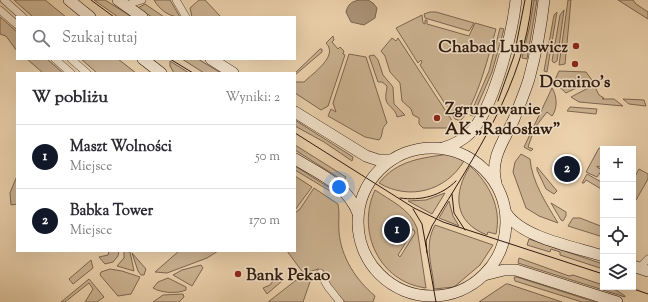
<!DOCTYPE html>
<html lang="pl">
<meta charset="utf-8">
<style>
:root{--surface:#fff;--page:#f2f2f3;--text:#2b2b33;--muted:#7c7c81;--line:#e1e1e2;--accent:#111827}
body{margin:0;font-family:"Sorts Mill Goudy",serif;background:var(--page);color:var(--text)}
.controls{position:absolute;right:12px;bottom:12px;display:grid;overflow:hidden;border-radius:0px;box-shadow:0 4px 16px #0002}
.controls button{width:36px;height:36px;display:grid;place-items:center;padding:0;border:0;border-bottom:1px solid var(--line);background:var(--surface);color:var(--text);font:20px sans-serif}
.you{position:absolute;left:339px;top:187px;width:14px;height:14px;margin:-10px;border:3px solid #fff;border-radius:50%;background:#1a73e8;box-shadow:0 0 0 6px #1a73e833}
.badge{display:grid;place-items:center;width:26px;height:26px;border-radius:50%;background:var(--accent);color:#fff;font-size:13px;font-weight:700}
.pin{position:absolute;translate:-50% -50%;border:2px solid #fff;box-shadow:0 1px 4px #0006}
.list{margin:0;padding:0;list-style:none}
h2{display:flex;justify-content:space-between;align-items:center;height:52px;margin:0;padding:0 16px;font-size:17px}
h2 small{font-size:13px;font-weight:400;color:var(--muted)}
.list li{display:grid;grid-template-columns:26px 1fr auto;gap:12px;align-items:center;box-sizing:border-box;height:64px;padding:0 16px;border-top:1px solid var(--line)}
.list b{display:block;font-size:15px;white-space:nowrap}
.list p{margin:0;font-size:13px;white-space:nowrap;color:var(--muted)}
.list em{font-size:13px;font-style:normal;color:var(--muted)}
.icon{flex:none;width:22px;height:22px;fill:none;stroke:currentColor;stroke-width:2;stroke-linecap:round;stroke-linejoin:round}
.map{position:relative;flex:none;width:648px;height:302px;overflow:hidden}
.search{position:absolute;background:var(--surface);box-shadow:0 4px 16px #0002;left:16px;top:16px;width:280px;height:44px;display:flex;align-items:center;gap:10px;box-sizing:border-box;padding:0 14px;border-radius:0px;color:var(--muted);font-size:15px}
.panel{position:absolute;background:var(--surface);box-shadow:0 4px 16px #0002;left:16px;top:72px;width:280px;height:180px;border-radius:0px}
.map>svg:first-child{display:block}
.green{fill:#cbb291;stroke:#7d6650;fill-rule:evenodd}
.water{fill:#ab9376;stroke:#79634c}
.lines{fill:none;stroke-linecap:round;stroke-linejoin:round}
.street-casing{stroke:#5e4836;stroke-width:8}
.secondary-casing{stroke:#2f1a0e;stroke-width:12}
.street{stroke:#f2e1c9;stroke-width:7}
.secondary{stroke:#f2e1c9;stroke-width:11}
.tram{stroke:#2f1a0e;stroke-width:1}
.poi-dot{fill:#8f2418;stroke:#f2e1c9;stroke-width:1.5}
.labels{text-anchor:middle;stroke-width:3;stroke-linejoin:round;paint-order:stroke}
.poi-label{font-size:17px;font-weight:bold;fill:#2f1a0e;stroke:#f2e1c9;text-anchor:start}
</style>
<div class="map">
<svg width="648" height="302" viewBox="0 0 648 302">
<rect width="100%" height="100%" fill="#ebd1ac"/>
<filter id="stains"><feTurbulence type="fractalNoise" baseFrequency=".005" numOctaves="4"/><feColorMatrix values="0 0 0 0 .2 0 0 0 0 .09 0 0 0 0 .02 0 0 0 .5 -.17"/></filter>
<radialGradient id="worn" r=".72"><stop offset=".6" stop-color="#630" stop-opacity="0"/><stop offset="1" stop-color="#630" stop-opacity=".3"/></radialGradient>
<g class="green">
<polygon points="14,0 45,0 66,17 33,17"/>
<polygon points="94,0 105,0 132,17 118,17"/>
<path d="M 154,0 L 170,0 L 180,17 C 169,17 159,9 154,0 Z"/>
<polygon points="199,0 205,0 221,17 192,17 190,8"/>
<polygon points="534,0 537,0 527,59 522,58 530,25"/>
<polygon points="568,0 571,0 565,64 559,65"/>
<polygon points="618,0 633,0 636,4 648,12 648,19"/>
<polygon points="145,4 164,17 152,17 138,8"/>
<polygon points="564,10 557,61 554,63 552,61 560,15"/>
<polygon points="430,12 436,12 474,23 469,31 425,18 424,14"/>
<polygon points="557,12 547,72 544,71 554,15"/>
<path d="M 422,15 L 423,23 L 425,24 L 425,20 L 427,20 L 427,24 L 469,36 L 475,23 L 496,29 C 490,50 477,105 460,121 L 455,119 L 420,65 L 422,62 L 421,60 L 418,63 L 396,28 Z"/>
<polygon points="0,17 17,32 17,51 6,36 0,34"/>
<polygon points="500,28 504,29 492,72 473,116 470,115 489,71"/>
<path d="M 333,36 L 334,40 L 332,42 L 338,49 L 340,47 L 344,51 L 343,54 L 345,55 L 328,106 L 321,110 L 295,93 L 295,82 L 304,82 C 313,73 339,56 326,43 Z"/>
<polygon points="392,38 396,41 398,38 451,119 452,124 449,128 423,128 419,124 419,118 413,115 411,109 402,101 400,83 390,72 385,56 381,51"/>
<polygon points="320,49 322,49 322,52 295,75 295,73"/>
<path d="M 349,54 L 366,57 L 387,123 C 380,129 384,135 379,140 L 365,137 L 328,116 L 331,109 L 336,112 L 333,103 Z"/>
<path d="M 374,55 L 378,60 L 383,75 L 393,87 L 394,104 L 405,115 L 397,117 C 396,109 388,107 386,100 C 385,95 387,90 387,86 L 382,82 L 378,82 L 369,56 Z"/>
<polygon points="27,59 47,59 63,73 43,73"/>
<polygon points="81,59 118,59 136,73 97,73"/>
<polygon points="182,59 198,59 221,73 204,73"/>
<polygon points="170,61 189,73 174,73 170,66"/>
<polygon points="559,71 586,72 592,80 566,93 554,82"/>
<polygon points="594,85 599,95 604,98 602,99 614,99 623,106 579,102 571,97"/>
<path d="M 552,88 C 557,96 558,108 552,116 L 547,112 L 536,126 L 541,131 L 534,130 L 528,147 L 533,149 L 531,151 L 524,147 Z"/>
<polygon points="623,99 644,100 646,106 629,104"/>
<polygon points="570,107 597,109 596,114 567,111"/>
<polygon points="295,120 353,157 352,161 324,142 295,126"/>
<polygon points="295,145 346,177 344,181 295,150"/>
<polygon points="599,148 603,150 603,168 597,166 597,167 602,170 597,177 586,172"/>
<path d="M 449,154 L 464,161 C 446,191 409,201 379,183 C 397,160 422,158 449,154 Z"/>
<path d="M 521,154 L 530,159 C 532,182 546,203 558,223 L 539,216 L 526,208 L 513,172 L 515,162 Z"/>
<polygon points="295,166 336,192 335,194 295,170"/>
<path d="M 470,166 C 489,183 502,208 496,234 L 488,232 L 487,235 C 453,222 453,193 470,166 Z"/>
<polygon points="537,167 557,191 554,194 546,189 537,170"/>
<polygon points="639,169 648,174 648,179 636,200 633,198 633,180"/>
<polygon points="587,174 603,183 603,190 586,180 584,183 582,183"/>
<polygon points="17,176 17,204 11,205 10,193"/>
<polygon points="295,176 312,187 295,210"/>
<path d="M 314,188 L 338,204 C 340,213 338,223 339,232 C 341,257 356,280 375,296 L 373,302 L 345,302 L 332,288 L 324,271 L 318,269 L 309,272 L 312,276 L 303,302 L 268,302 L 304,274 L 287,251 L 295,251 L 295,213 L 300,209 Z"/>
<path d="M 375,190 C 391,201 410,209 417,228 L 426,288 C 379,282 356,231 375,190 ZM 386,226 L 414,230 L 415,233 L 400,257 L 398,255 L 408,239 L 405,232 L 386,229 Z"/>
<polygon points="445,193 432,214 408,201 426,200"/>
<polygon points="449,201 453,216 459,226 439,218"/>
<polygon points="551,203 566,212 566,216 563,221 561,220"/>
<polygon points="573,218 580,218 603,227 603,237 568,226"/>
<path d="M 435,225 L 493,245 L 480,265 L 454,287 L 434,289 C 433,266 423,247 435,225 Z"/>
<polygon points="529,239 603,264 603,269 560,255 560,252 551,249 550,252 527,245"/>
<polygon points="109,251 119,251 118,256 113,262 105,264 99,257 108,255"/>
<polygon points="124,251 130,252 134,271 117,266 124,258"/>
<polygon points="179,251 218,251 207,258 167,273 155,272"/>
<polygon points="132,253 146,269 144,275 141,275 138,271"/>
<polygon points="519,258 569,276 573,275 603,285 603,287 616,290 625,296 625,297 518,263"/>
<polygon points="91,260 93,268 73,284 69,279"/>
<polygon points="201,265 203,268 192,286 173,275 182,270"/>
<polygon points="110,269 122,271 140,277 131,294 118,296 100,275 101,272"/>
<polygon points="279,273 282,281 267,294 263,288 270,285"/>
<polygon points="514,277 517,277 595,302 582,302 515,281"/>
<path d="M 168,278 L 186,287 L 186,290 C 177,294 161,293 153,288 L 158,282 Z"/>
<polygon points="89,279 104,297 97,302 85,302 93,289 89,283 65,302 61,302"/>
<polygon points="506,284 508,284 562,302 479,302"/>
<polygon points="183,294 184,297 179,302 153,302 163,295"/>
</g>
<path class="water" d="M 368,0 L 373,3 L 377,8 L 375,18 L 364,25 L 351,22 L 346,12 C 349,0 357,0 368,0 Z"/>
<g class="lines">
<g class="street-casing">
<g id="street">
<polyline points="4,0 23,17"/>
<polyline points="176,0 186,17"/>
<polyline points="126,5 142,0"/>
<polyline points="0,10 17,25"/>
<polyline points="55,59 71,73"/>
<polyline points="71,59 87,73"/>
<polyline points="639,268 648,259"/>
<polyline points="320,273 328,287 340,302"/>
</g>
</g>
<g class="secondary-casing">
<g id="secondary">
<polyline points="69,0 90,17"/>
<polyline points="118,0 142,17"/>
<polyline points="143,59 161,73"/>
<polyline points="211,59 233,73"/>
<polyline points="295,112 366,156 378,160 391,160"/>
<circle cx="432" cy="222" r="74"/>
<path d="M 443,148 C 453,145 462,141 470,133 C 494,108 512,35 516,0"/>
<path d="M 295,159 C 320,174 347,185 358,213"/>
<path d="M 496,183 C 489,159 505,139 514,119 C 519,106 525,92 529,79 C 536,53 541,27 544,0"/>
<path d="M 506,213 C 522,238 575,247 603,256"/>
<polyline points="633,266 648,271"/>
<polyline points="484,275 504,270 516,270 617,302"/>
</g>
</g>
<use href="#street" class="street"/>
<use href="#secondary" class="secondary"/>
<g class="tram">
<polyline points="91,0 114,17"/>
<polyline points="170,59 193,73"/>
<polyline points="498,101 514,56 525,0"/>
<polyline points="295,133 414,208 443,222 603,274"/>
<polyline points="452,194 454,213 465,230"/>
<path d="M 400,198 C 421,201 441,196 456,181"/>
<polyline points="413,209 422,224 436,302"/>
<path d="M 427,253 L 426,241 L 432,226 C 475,155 524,85 532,0"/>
<polyline points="628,287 648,294"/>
</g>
</g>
<g class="poi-dot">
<circle cx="576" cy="46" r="4"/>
<circle cx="575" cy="64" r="4"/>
<circle cx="437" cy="118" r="4"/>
<circle cx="238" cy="274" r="4"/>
</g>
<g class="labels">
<g class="poi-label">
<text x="568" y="52" text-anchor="end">Chabad Lubawicz</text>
<text x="575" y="87" text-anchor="middle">Domino's</text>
<text x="445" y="114">Zgrupowanie<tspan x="445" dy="20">AK „Radosław”</tspan></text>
<text x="246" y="280">Bank Pekao</text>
</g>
</g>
<rect width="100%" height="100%" filter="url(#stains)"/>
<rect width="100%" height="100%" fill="url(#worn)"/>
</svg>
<div class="controls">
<button>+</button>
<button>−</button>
<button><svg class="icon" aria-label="locate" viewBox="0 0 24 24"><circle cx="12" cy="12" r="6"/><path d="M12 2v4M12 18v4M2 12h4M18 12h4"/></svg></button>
<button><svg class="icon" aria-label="layers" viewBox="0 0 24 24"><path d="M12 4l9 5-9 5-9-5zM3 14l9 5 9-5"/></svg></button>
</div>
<div class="you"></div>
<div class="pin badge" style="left:397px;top:230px">1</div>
<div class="pin badge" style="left:567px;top:169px">2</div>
<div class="search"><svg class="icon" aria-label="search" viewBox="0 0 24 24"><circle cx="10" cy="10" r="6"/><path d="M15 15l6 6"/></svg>Szukaj tutaj</div>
<section class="panel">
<h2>W pobliżu<small>Wyniki: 2</small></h2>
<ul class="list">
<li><span class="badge">1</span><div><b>Maszt Wolności</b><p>Miejsce</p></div><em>50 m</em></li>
<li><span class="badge">2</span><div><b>Babka Tower</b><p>Miejsce</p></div><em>170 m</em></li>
</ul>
</section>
</div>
